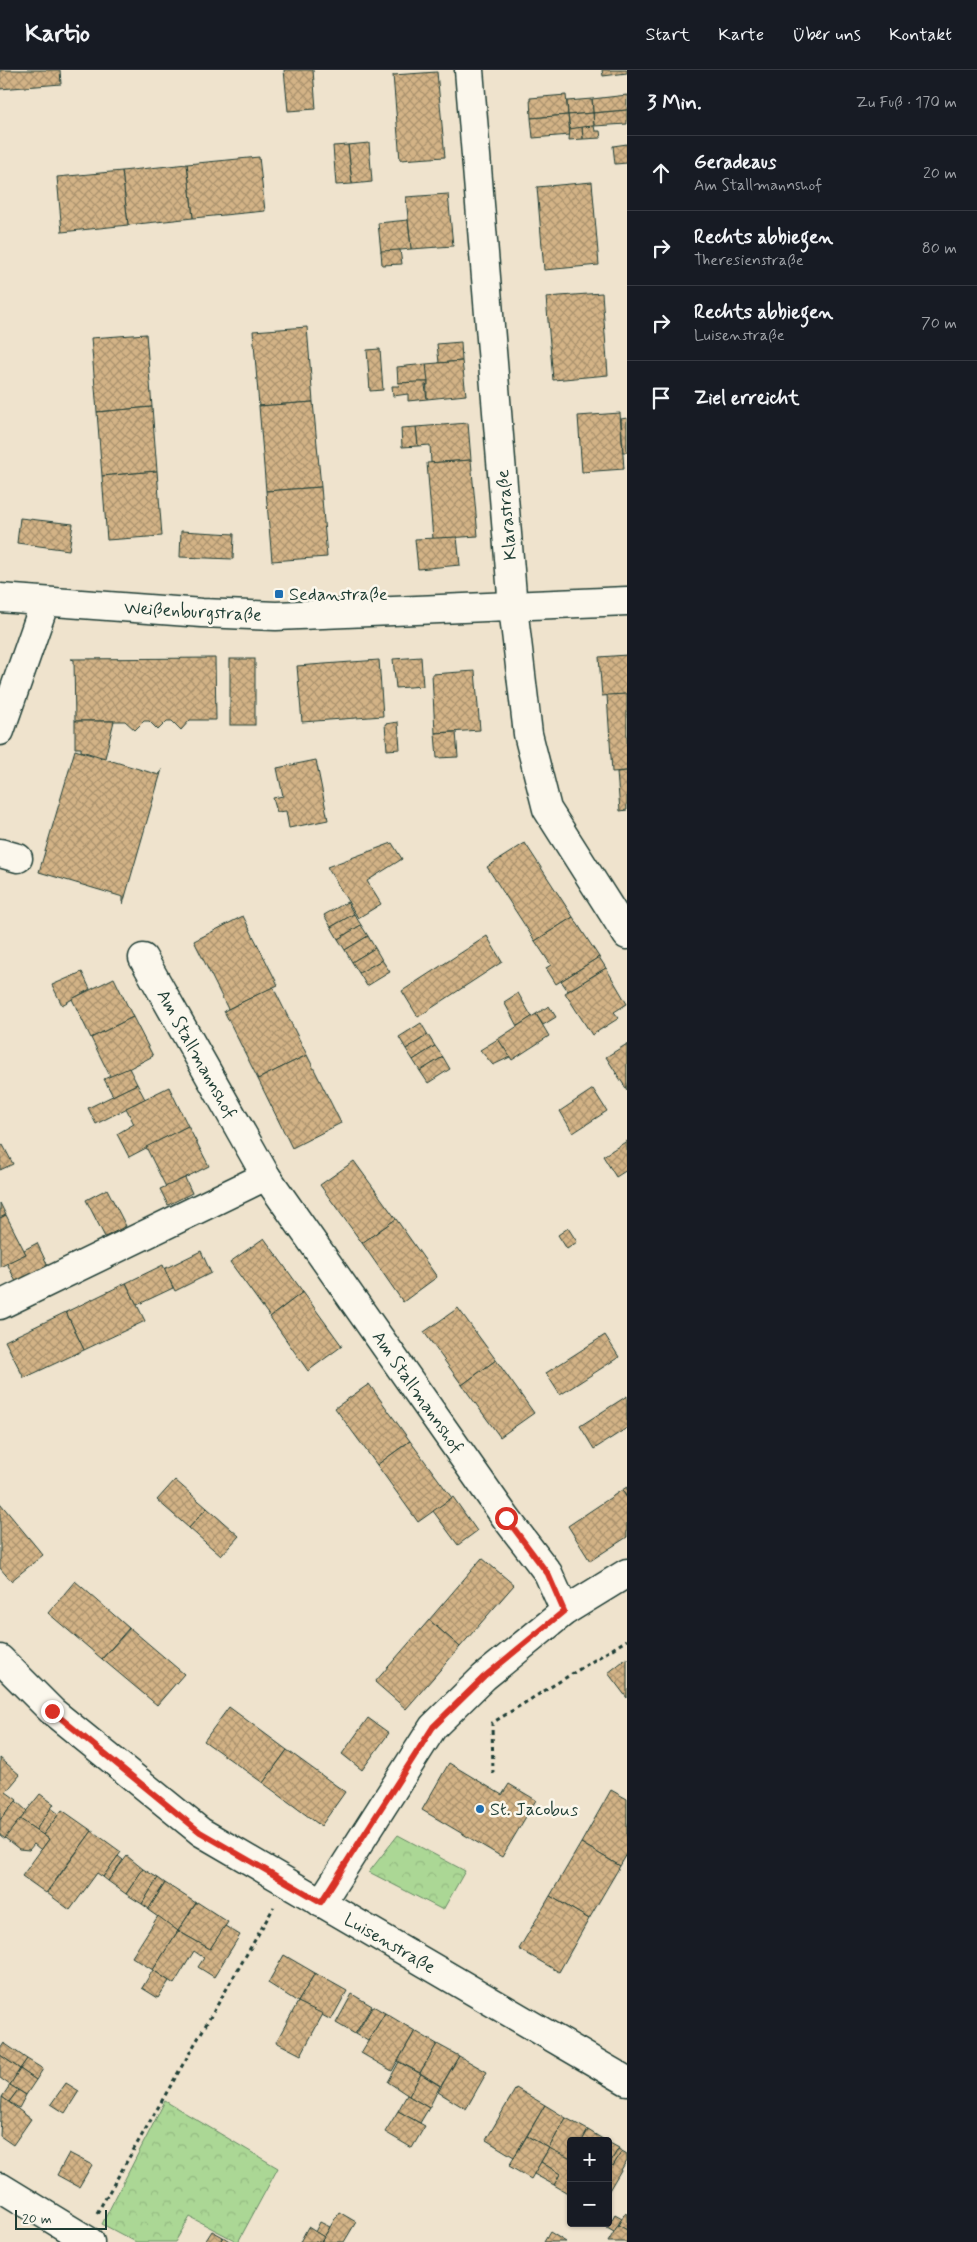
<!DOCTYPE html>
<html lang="de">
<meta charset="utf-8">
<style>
:root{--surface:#171b24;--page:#20242c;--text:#f1f3f6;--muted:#9ea1a6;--line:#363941}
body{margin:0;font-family:Mynerve,sans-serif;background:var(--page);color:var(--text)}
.controls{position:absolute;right:15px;bottom:15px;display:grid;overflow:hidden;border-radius:5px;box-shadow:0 1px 4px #0004}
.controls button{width:45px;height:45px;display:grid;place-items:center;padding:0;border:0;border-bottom:1px solid var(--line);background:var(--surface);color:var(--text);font:25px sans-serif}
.scale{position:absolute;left:15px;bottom:12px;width:92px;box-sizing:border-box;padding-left:5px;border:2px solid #1f3d34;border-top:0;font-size:14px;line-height:18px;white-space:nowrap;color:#1f3d34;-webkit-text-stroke:4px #fbf7ec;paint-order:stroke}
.stop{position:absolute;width:15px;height:15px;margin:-11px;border:4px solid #d93025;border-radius:50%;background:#fff}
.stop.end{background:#d93025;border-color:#fff;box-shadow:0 1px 5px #0008}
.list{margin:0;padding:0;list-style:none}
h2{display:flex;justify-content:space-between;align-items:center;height:65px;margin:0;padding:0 20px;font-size:21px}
h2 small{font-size:16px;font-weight:400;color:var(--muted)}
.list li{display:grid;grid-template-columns:32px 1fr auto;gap:15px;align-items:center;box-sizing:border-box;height:75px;padding:0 20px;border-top:1px solid var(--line)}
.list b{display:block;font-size:19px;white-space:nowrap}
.list p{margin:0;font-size:16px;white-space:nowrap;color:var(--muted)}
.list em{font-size:16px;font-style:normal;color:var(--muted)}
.icon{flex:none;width:28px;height:28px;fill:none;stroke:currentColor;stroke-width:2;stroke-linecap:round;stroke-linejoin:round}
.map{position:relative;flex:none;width:627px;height:2172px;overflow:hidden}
header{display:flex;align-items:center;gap:30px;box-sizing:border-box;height:70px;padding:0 25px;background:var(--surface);border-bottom:1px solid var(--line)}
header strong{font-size:24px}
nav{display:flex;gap:28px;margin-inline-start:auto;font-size:18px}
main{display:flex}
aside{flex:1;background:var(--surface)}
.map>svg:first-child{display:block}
.forest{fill:url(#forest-crowns);stroke:#658a64}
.building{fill:url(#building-cross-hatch);stroke:#1f3d34}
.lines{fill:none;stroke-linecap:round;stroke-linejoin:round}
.minor-casing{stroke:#1f3d34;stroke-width:31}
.path{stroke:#1f3d34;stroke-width:3;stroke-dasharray:4 4;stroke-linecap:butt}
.minor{stroke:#fbf7ec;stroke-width:28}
.route{stroke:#d93025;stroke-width:6}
.poi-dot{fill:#1f6fb2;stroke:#fbf7ec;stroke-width:2}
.labels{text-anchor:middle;stroke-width:5;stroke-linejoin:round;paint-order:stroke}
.street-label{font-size:18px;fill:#1f3d34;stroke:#fbf7ec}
.poi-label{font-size:18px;fill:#1f3d34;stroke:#fbf7ec;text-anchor:start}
</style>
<header>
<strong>Kartio</strong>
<nav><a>Start</a><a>Karte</a><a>Über uns</a><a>Kontakt</a></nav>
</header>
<main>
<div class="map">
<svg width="627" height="2172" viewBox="0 0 627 2172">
<defs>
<pattern id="forest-crowns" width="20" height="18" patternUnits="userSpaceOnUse" patternTransform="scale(1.25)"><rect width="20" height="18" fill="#abd795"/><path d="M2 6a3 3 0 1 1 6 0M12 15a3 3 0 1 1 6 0" fill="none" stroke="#93b981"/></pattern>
<pattern id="building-cross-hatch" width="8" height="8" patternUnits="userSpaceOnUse" patternTransform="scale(1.25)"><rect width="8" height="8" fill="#d3b386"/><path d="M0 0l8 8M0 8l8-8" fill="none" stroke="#ab936e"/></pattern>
</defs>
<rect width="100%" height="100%" fill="#efe3cd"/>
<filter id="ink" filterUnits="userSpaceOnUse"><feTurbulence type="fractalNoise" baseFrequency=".02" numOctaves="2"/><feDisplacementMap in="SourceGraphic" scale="10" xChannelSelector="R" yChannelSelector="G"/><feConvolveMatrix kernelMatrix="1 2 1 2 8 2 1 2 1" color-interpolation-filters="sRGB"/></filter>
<g filter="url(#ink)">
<g class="forest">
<polygon points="398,1765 465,1801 443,1840 369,1802"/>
<polygon points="165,2031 278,2098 238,2172 190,2147 175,2172 136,2172 102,2154"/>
</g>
<g class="building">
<polygon points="0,0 60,0 61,14 0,19"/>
<polygon points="284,0 313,0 316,39 288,41"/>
<polygon points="602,0 627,0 627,3 603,6"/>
<polygon points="437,2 445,87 400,90 393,5"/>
<polygon points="566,25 568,45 531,48 530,28"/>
<polygon points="627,25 627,40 593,43 592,29"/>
<polygon points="592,29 593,43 568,45 567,31"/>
<polygon points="627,40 627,54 594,56 593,43"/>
<polygon points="593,43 594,56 570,59 568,45"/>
<polygon points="568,45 570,65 533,68 531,48"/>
<polygon points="594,56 595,61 600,61 601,68 583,69 582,57"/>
<polygon points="582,57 583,69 569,70 570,59"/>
<polygon points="369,73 372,112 352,114 348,75"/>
<polygon points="627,74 627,93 615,94 613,76"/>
<polygon points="348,75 352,114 336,115 333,76"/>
<polygon points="259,87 265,141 193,148 187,94"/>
<polygon points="187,94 193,148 128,155 122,101"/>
<polygon points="122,101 128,155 62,162 57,107"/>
<polygon points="592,112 599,195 544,200 537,117"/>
<polygon points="448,124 453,176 411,179 406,127"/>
<polygon points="408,150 411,179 381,182 378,153"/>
<polygon points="400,180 402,194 382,195 381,181"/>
<polygon points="602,223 608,305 553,310 546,227"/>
<polygon points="307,257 313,332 259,336 253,261"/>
<polygon points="146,264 152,337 97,342 91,268"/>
<polygon points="461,272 462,291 439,293 437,274"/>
<polygon points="380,279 383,320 370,321 367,280"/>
<polygon points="462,291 466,325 427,329 426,294"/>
<polygon points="426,294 428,312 398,313 397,297"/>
<polygon points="416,312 428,312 428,315 425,315 427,329 408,331 408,324 393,326 392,316 399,316 398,313"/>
<polygon points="313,332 321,417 266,421 259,336"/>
<polygon points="152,337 157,401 102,406 97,342"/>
<polygon points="620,343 624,399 582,402 578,346"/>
<polygon points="627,348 627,382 623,382 621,349"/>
<polygon points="468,353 471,390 431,393 430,375 418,376 416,357"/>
<polygon points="416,357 418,376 402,377 401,358"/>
<polygon points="471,390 478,466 433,469 427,393"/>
<polygon points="157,401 162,466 107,470 102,406"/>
<polygon points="321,417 327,487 272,491 266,421"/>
<polygon points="20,448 73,454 69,480 17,473"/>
<polygon points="181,461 234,464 233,489 180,487"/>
<polygon points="457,467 460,495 418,499 415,469"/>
<polygon points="627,585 627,624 602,626 599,587"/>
<polygon points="421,587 423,616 396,618 393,589"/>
<polygon points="215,588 216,650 190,650 181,660 172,651 167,651 158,660 149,651 144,651 135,660 125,651 75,651 74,590 71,589"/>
<rect x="230" y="589" width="25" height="66"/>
<polygon points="379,590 383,646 302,652 297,596"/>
<polygon points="475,601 480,660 435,663 432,604"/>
<polygon points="627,624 627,701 612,702 607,625"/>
<polygon points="75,651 114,651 105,688 81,681 81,678 75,678"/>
<polygon points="398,652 400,679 387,680 385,654"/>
<polygon points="456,662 458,687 437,688 435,663"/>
<polygon points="75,680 159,705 162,699 123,834 123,827 39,802"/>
<polygon points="316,690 328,750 289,758 286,741 277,742 273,728 283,726 277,698"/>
<polygon points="627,701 627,740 620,741 617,702"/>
<polygon points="392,773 402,789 367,811 381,834 358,848 327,797"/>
<polygon points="525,773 573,847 535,871 487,797"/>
<polygon points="347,832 354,844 331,857 324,845"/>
<polygon points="354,844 361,855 338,869 331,857"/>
<polygon points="243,846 278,915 228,939 194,871"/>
<polygon points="573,847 599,887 556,914 546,898 551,895 535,871"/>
<polygon points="361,855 368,866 345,880 338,869"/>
<polygon points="368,866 375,878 352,892 345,880"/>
<polygon points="487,866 502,892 418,947 402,921"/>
<polygon points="375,878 382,890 359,903 352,892"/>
<polygon points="599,887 606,898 568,921 561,911"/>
<polygon points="382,890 390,902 367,916 359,903"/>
<polygon points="606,898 627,934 614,942 619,948 592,965 565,923"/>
<polygon points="82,902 90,919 62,935 52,915"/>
<polygon points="114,908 133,947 91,968 72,929"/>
<polygon points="273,917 307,985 258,1009 224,941"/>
<polygon points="518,923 532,947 517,956 504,932"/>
<polygon points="549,936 556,947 543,955 536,944"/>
<polygon points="536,944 549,966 512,990 498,969"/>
<polygon points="133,947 153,986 111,1008 91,968"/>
<polygon points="421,953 428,965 406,979 399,967"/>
<polygon points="428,965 435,976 413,990 406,979"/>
<polygon points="498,969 510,987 493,995 480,980"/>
<polygon points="627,974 627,1020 606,987"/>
<polygon points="435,976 443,987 420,1001 413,990"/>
<polygon points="307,985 341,1053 292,1078 258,1009"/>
<polygon points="443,987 450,999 428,1013 420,1001"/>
<polygon points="129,998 137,1014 113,1026 104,1009"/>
<polygon points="137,1014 145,1029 96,1054 88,1038"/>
<polygon points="169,1017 188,1056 129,1087 117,1064 134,1054 126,1038"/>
<polygon points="593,1019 607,1041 573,1063 560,1041"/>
<polygon points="188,1056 209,1096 166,1117 146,1077"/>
<polygon points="627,1071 627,1100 616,1107 603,1086"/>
<polygon points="3,1075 13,1094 0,1100 0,1077"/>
<polygon points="354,1091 396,1149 362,1173 320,1115"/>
<polygon points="185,1108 192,1123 168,1135 160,1119"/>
<polygon points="107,1119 126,1156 105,1167 86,1130"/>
<polygon points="0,1133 6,1145 0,1148"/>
<polygon points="6,1145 26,1184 0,1197 0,1148"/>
<polygon points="396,1149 437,1207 403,1232 362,1173"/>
<polygon points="568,1158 577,1172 567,1179 558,1165"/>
<polygon points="264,1168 303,1222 270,1247 230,1192"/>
<polygon points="37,1173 48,1196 16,1212 7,1193 26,1184 24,1180"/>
<polygon points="201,1181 211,1203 175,1221 164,1199"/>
<polygon points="163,1195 173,1218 137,1235 126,1213"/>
<polygon points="126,1213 145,1251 84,1280 66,1242"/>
<polygon points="303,1222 342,1276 308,1301 270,1247"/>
<polygon points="458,1238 496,1290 462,1315 424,1262"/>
<polygon points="66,1242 84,1280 24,1308 5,1271"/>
<polygon points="605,1265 619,1287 560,1325 546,1303"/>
<polygon points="496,1290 534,1343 500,1367 462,1315"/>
<polygon points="369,1314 410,1371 377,1395 335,1338"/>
<polygon points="627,1326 627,1358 594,1379 580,1356"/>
<polygon points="410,1371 452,1428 418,1452 377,1395"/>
<polygon points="175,1410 207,1438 189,1458 157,1430"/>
<polygon points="627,1417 627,1428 622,1420"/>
<polygon points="622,1420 627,1428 627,1467 590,1491 568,1456"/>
<polygon points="453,1427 477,1461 458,1475 433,1441"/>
<polygon points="0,1433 43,1485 11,1511 0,1498"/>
<polygon points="207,1438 239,1466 221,1486 189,1458"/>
<polygon points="482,1488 514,1515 460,1577 429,1550"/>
<polygon points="75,1511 129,1558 102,1589 48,1543"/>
<polygon points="429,1550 460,1577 406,1639 375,1612"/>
<polygon points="130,1558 184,1604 157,1635 102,1589"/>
<polygon points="627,1588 627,1628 608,1603"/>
<polygon points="229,1637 287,1680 263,1713 204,1671"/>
<polygon points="368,1648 389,1663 362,1700 342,1684"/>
<polygon points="287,1680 345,1722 321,1756 263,1713"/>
<polygon points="0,1688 20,1705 6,1722 17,1730 0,1750"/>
<polygon points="449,1693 502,1725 509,1714 536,1730 502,1787 422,1740"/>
<polygon points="611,1720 627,1729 627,1784 620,1796 581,1773"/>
<polygon points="40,1724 54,1734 36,1760 20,1749"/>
<polygon points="16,1731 27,1741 5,1769 0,1765 0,1750"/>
<polygon points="51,1738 59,1744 43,1765 36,1760"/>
<polygon points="62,1740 92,1761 46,1823 22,1806 49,1769 43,1765"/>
<polygon points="20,1749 49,1769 41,1780 34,1774 29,1780 19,1779 5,1768"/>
<polygon points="92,1761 121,1782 103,1807 97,1803 70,1840 47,1823"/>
<polygon points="581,1773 620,1796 589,1849 550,1826"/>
<polygon points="118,1786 123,1790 108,1811 103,1807"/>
<polygon points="127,1786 143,1799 126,1824 108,1811"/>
<polygon points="143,1799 158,1808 142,1834 126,1824"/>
<polygon points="158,1808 165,1813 149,1839 142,1834"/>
<polygon points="165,1813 196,1833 178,1861 148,1840"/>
<polygon points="550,1826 589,1849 559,1902 519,1879"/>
<polygon points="197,1832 228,1852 210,1879 178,1861"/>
<polygon points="158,1846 178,1861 153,1900 132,1887"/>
<polygon points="225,1856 240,1865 214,1907 198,1897 204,1888 194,1881 174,1914 153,1900 178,1861 210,1879"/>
<polygon points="284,1885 315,1903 298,1932 268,1913"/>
<polygon points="153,1900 169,1911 158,1928 142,1918"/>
<polygon points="315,1903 347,1921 331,1950 298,1932"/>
<polygon points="352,1924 372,1936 355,1964 336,1953"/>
<polygon points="298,1932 323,1944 301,1985 276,1972"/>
<polygon points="373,1936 385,1943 368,1971 356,1964"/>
<polygon points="385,1943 415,1961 392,2001 361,1983"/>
<polygon points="415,1961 437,1974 420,2003 398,1991"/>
<polygon points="4,1973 27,1989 20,1999 0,1985 0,1979"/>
<polygon points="437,1974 459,1986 441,2016 420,2003"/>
<polygon points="0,1985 20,1999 10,2015 0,2008"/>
<polygon points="459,1986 487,2002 466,2039 438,2022"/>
<polygon points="27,1989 43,1999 36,2010 20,1999"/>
<polygon points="399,1992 421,2004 409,2026 388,2012"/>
<polygon points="20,1999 36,2010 26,2025 10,2015"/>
<polygon points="421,2004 440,2016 429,2038 409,2026"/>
<polygon points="66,2013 79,2021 65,2043 51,2034"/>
<polygon points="10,2015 18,2020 9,2032 2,2027"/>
<polygon points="516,2018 545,2035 514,2087 486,2070"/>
<polygon points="18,2020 26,2025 19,2038 9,2032"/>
<polygon points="407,2025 429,2038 420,2053 398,2041"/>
<polygon points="2,2027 31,2049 13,2075 0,2066"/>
<polygon points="545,2035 566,2048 549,2078 527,2066"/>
<polygon points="398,2041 425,2056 412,2078 385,2062"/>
<polygon points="566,2048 588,2060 582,2071 571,2071 570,2091 549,2078"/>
<polygon points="588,2060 606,2071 582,2071"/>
<polygon points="527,2066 549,2078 531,2109 509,2096"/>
<polygon points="608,2072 619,2078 608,2096"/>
<polygon points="549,2078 571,2089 571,2125 554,2115 560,2104 541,2092"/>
<polygon points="618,2079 622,2081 613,2096 610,2093"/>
<polygon points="622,2081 627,2084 627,2090 608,2122 608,2096 610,2093 613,2096"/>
<polygon points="69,2083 92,2095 79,2117 57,2105"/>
<polygon points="541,2092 560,2104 554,2115 534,2104"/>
<polygon points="339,2142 356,2152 344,2172 321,2172"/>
<polygon points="625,2143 627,2144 627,2160 618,2155"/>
<polygon points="615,2144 622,2148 614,2162 607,2158"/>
<polygon points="320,2152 330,2157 324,2167 315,2162"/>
<polygon points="618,2155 627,2160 627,2172 608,2172"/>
<polygon points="308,2157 324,2167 321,2172 300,2172"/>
<polygon points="212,2161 223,2167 220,2172 205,2172"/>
<polygon points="550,2162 566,2172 544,2172"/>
<polygon points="223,2167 231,2172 220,2172"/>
</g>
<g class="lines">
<g class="minor-casing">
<g id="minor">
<polyline points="469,0 513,537 528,664 547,739 627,865"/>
<polyline points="0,528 202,543 276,546 627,531"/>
<polyline points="0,661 45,532"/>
<polyline points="0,783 18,788"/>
<polyline points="143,888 266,1106"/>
<polyline points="0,1235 266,1106 506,1448 548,1503 565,1541"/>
<polyline points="0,1589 52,1641 201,1762 627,2011"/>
<polyline points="321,1833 433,1657 484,1607 565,1541 627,1503"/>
<polyline points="0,2117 90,2172"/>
</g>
</g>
<g class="path">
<polyline points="493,1704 492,1653 627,1570"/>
<polyline points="97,2143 274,1837"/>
</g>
<use href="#minor" class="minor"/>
</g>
</g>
<g class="lines" filter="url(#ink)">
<polyline class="route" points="52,1641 200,1762 321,1832 433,1657 484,1607 564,1541 548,1504 506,1448"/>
</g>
<g class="poi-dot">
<rect x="274" y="519" width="10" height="10" rx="2.5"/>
<circle cx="480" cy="1739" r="5"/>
</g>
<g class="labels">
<g class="street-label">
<text transform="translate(506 445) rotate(-95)" y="6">Klarastraße</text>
<text transform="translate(193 541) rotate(3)" y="6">Weißenburgstraße</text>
<text transform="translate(197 984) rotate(61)" y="6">Am Stallmannshof</text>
<text transform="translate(418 1322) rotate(55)" y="6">Am Stallmannshof</text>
<text transform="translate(390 1873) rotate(30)" y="6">Luisenstraße</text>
</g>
<g class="poi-label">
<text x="289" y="530">Sedanstraße</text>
<text x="490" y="1745">St. Jacobus</text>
</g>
</g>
</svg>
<div class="controls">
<button>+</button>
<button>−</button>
</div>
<div class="scale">20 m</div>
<div class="stop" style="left:506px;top:1448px"></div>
<div class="stop end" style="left:52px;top:1641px"></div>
</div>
<aside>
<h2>3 Min.<small>Zu Fuß · 170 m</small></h2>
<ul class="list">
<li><svg class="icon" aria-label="ahead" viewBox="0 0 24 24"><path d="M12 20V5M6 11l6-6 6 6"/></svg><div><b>Geradeaus</b><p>Am Stallmannshof</p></div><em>20 m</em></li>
<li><svg class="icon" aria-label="right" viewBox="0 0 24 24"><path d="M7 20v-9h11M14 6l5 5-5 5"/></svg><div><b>Rechts abbiegen</b><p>Theresienstraße</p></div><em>80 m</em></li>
<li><svg class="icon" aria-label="right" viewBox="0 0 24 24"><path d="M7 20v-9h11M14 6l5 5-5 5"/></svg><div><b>Rechts abbiegen</b><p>Luisenstraße</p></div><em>70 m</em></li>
<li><svg class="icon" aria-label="arrive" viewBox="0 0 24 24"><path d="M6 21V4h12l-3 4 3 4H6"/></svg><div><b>Ziel erreicht</b></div></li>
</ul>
</aside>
</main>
